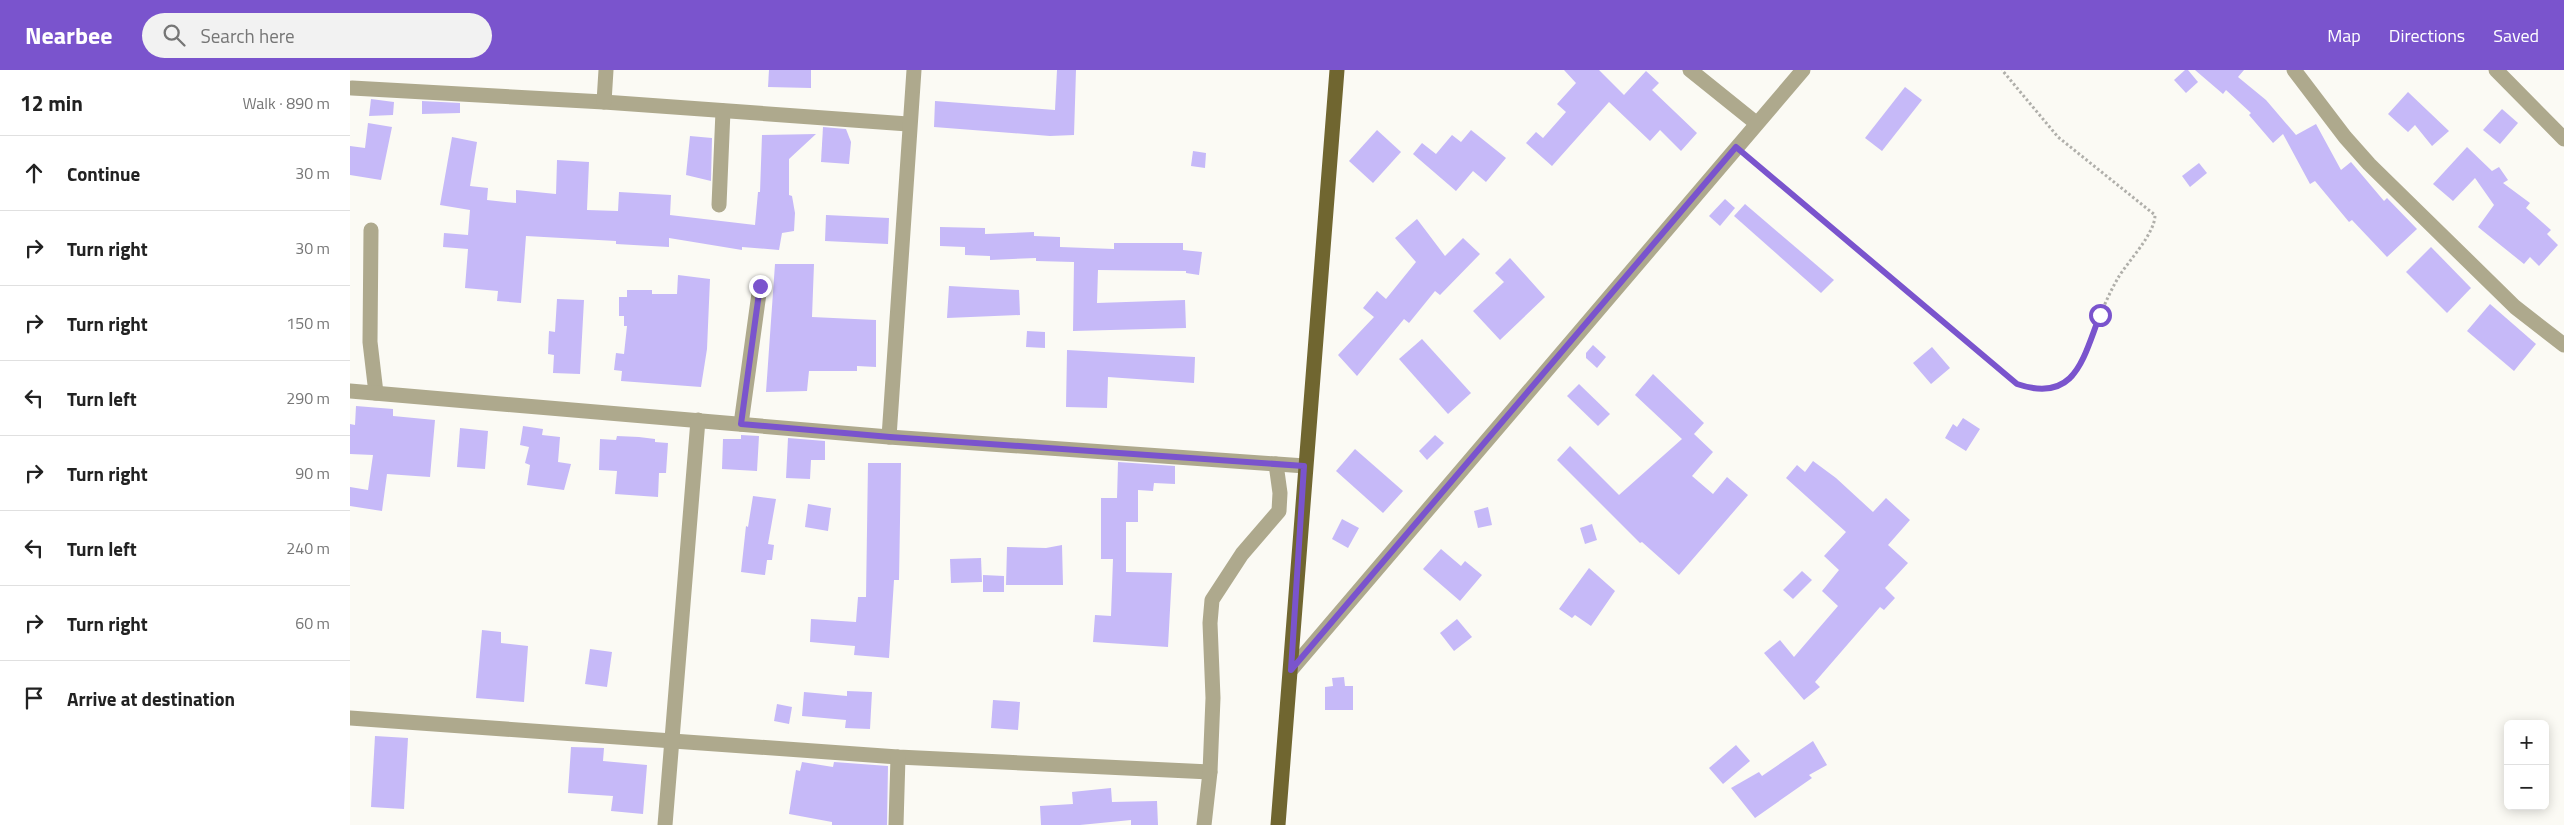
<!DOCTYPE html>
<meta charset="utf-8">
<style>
:root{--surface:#fff;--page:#f2f2f2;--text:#222;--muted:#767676;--line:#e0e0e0;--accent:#7a54cd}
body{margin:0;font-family:"Titillium Web",sans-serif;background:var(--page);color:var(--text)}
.controls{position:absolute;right:15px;bottom:15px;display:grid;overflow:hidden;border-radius:8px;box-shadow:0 2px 12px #0003}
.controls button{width:45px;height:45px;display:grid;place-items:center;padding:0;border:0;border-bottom:1px solid var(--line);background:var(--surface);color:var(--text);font:25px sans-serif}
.stop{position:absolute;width:15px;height:15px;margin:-11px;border:4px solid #7a54cd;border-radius:50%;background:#fff}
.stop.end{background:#7a54cd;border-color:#fff;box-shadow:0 1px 5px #0008}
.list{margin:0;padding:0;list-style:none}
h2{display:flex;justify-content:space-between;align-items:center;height:65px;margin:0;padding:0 20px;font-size:21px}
h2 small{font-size:16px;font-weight:400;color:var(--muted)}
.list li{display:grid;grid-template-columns:32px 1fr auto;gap:15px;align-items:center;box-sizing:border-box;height:75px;padding:0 20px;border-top:1px solid var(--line)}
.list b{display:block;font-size:19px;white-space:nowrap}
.list em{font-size:16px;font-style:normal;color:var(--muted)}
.icon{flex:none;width:28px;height:28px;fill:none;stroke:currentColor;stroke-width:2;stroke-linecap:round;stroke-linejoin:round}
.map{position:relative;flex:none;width:2214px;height:755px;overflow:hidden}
header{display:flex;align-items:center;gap:30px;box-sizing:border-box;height:70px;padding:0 25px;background:var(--accent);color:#fff}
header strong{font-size:24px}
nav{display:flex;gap:28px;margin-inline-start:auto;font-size:18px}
.search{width:350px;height:45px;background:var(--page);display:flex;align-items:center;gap:12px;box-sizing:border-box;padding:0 18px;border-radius:28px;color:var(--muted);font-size:19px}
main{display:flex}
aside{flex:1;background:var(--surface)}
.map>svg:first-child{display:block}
.building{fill:#c6b9f8}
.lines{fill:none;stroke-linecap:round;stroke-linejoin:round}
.path{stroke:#b0afaa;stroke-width:3;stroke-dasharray:2.5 2.5;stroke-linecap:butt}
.minor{stroke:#aea98d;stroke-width:15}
.major{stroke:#706630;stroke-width:15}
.route{stroke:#7a54cd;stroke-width:6}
</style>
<header>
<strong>Nearbee</strong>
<div class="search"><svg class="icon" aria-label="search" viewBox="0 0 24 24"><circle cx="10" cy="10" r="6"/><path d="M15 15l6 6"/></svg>Search here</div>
<nav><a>Map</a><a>Directions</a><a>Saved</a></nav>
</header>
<main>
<aside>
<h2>12 min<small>Walk · 890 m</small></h2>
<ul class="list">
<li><svg class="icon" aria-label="ahead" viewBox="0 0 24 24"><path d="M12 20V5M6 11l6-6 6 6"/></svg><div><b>Continue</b></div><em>30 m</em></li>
<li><svg class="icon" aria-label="right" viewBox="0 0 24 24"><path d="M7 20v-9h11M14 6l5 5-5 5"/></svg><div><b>Turn right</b></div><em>30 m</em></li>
<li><svg class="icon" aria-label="right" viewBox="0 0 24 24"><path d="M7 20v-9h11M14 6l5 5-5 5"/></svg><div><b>Turn right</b></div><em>150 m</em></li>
<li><svg class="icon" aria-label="left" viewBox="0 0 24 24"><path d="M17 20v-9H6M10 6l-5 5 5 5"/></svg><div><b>Turn left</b></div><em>290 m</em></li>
<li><svg class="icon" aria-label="right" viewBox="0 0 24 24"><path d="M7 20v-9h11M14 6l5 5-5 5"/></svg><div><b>Turn right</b></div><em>90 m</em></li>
<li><svg class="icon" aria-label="left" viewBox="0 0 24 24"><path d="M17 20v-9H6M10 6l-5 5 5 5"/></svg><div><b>Turn left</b></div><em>240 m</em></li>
<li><svg class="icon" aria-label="right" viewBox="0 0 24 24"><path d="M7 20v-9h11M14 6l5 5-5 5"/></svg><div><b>Turn right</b></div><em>60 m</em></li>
<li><svg class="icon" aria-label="arrive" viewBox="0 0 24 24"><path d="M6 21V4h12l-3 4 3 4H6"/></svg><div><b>Arrive at destination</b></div></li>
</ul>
</aside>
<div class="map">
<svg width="2214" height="755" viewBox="0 0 2214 755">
<rect width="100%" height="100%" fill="#fbfaf4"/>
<g class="building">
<polygon points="419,0 461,0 461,18 418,17"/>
<polygon points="707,0 726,0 724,65 700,66 584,57 585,31 705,40"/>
<polygon points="1214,0 1249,0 1274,25 1296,1 1309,13 1302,20 1347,63 1331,81 1310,60 1300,71 1259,32 1202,96 1176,73 1186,62 1193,68 1216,42 1207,34 1226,13"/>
<polygon points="1835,0 1838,0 1848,12 1836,23 1824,10"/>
<polygon points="1845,0 1894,0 1888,7 1916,30 1946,65 1966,54 1991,100 2001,92 2034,131 2037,128 2067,159 2037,187 2002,150 1999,152 1965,111 1960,114 1933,64 1923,73 1899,45 1901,43 1876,20 1873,24"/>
<polygon points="1555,17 1572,30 1532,81 1515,68"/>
<polygon points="2058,22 2099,61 2082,76 2065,55 2058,62 2038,44"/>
<polygon points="21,29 44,32 43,45 19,46"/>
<polygon points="72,31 110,33 110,43 72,44"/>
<polygon points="2152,39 2168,53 2150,74 2133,60"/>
<polygon points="18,53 42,57 31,110 0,105 0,76 15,78"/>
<polygon points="473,57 496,59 501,72 499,94 471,92"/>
<polygon points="1027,60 1051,82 1023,113 999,91"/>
<polygon points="1121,60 1156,88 1136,112 1123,101 1106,121 1063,84 1072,73 1086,84 1102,65 1111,72"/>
<polygon points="466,64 439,89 439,125 442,126 445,143 444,161 432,163 429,180 392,177 392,180 319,168 319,177 266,174 266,171 176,166 171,233 147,231 148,221 115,218 118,179 93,177 94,163 118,165 120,140 90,135 102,67 127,72 120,116 138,118 137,130 166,133 166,120 206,124 207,90 239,92 237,140 268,141 269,122 321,125 320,145 405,155 408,122 410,122 412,65"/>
<polygon points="340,66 362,68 361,111 336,105"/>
<polygon points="2117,77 2142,101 2149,97 2158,110 2153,113 2180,133 2176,138 2201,160 2197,164 2208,175 2189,196 2180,187 2174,194 2128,157 2144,135 2125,108 2103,131 2083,114"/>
<polygon points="843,81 856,83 855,98 841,96"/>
<polygon points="1849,93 1857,103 1840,117 1832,106"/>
<polygon points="1375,129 1385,138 1370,156 1359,146"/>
<polygon points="1395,134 1484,210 1471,223 1384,146"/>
<polygon points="476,145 539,148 538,174 475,171"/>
<polygon points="1067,149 1095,186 1113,168 1130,184 1090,225 1085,221 1059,253 1054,249 1007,306 988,285 1024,247 1013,238 1027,221 1036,229 1066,192 1045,168"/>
<polygon points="590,157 635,158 635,164 684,162 684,166 710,167 710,177 764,179 764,173 833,173 833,180 852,182 849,205 836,203 836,201 748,200 747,233 835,230 836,258 723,261 724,192 686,191 686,188 640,190 640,186 615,185 615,177 590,176"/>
<polygon points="2081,177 2121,218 2097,243 2056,202"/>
<polygon points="1160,188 1195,227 1150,270 1123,241 1154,212 1145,203"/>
<polygon points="425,194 464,194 462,247 526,250 526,297 507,296 507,301 459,301 457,321 416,322"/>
<polygon points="328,205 360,209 357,279 351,317 271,311 272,301 264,300 266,283 274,284 277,256 274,256 274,246 269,246 269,227 277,227 277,220 302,220 302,224 327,224"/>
<polygon points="599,216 669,220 670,245 597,248"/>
<polygon points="207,229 234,230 230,304 203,303 204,285 198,284 199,261 205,262"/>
<polygon points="2140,234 2186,274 2164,301 2117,261"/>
<polygon points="677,261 695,262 695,278 676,277"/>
<polygon points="1072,269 1121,323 1098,344 1049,289"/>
<polygon points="1243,275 1256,287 1247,298 1236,288 1236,283"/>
<polygon points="1582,277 1600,298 1581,314 1563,293"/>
<polygon points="717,280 845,287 844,313 758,307 757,338 716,337"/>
<polygon points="1303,304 1354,353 1344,364 1363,382 1342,406 1363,424 1377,407 1398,425 1329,505 1292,472 1290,473 1207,390 1220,376 1269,425 1332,369 1285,325"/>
<polygon points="1229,314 1260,344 1248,356 1217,326"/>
<polygon points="6,336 43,339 43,346 85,350 80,407 37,404 32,441 0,436 0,417 18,420 23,385 0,384 0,354 5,355"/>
<polygon points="1613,348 1630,359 1616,381 1595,368 1603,354 1607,357"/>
<polygon points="173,356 193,359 192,365 210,367 208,392 221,394 214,420 177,415 180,395 175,393 179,377 170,375"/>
<polygon points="110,358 138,361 135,399 107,397"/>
<polygon points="391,365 409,366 407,401 372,399 373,369 391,369"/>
<polygon points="1085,365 1094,373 1077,390 1069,381"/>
<polygon points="267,366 289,367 305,369 305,372 318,373 316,403 309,403 308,427 265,424 267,401 249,400 250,369 266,370"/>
<polygon points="438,368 475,371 475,390 461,390 460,409 436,408"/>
<polygon points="1005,379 1053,421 1033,443 986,401"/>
<polygon points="1463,391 1486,408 1523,442 1536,428 1560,450 1538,475 1558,493 1535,518 1545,528 1534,540 1530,537 1465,612 1470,617 1454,630 1414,583 1430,570 1444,587 1488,536 1472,521 1489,500 1474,486 1496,462 1436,408 1447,395 1455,402"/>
<polygon points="768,392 825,396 825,414 804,413 803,421 788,420 788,452 776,452 776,502 822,503 818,577 743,572 745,545 761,546 763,489 751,489 751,428 767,428"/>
<polygon points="518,393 551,393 549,510 544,510 539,588 504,585 505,576 460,572 461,549 506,552 508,527 516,527"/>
<polygon points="403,426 426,429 418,474 424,475 422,490 417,490 415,505 391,502 396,456 398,457"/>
<polygon points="458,434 481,438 478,461 455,457"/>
<polygon points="1138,437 1142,455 1128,458 1124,441"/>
<polygon points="992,449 1009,458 998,478 982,469"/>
<polygon points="1242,454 1247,470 1235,474 1230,458"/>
<polygon points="712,475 713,515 656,515 657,477 696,478"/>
<polygon points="1091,479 1111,496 1115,491 1132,505 1110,531 1073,499"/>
<polygon points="631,488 632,512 601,513 600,489"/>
<polygon points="1239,498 1265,521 1241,556 1225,545 1222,548 1209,539"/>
<polygon points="1452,501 1462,510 1443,529 1433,520"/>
<polygon points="633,505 654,506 654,522 633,522"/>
<polygon points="1107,549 1122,567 1104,581 1090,563"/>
<polygon points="132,560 151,562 151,573 178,576 174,632 126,628"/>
<polygon points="240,579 262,582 257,617 235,614"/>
<polygon points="994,607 995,616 1003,616 1003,640 975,640 975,617 983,616 982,608"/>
<polygon points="497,621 522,622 520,659 495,658 496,650 452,646 454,622 497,626"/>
<polygon points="643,630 670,632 668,660 641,658"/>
<polygon points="427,634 442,637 439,654 424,651"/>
<polygon points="25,666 58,668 54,739 21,737"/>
<polygon points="1463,671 1477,695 1459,705 1462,708 1405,748 1381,718 1409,702 1412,706"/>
<polygon points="1386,675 1400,691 1373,714 1359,698"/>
<polygon points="221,677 254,678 253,691 297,695 293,744 261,741 263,726 218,723"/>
<polygon points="452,692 483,697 484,692 538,696 537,755 482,755 482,752 439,744 446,700 450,701"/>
<polygon points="761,718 762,732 807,731 808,755 781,755 781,750 730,755 691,755 690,736 723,734 722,722"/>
</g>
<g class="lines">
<path class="path" d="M 1398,87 L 1667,314 C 1688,321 1705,319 1723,307 C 1740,275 1750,239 1768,208 C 1778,191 1805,164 1805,145 L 1708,67 L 1652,0"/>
<g class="minor">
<polyline points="1340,0 1406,53"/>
<polyline points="1944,0 1995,67 2019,94 2165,237 2214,275"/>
<polyline points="2146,0 2214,69"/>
<polyline points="2,18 254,32 558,54"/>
<polyline points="254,32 256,0"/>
<polyline points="369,135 373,41"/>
<polyline points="21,160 20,272 26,323"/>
<polyline points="0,321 539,367 955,396"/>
<polyline points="391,354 410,216"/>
<polyline points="539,367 564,0"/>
<polyline points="941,600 1453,0"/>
<polyline points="0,648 548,687 860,702"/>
<polyline points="315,755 348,350"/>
<polyline points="546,755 548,687"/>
<polyline points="854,755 860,702 863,628 860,553 862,530 892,484 929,441 930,423 926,394"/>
</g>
<polyline class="major" points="928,755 987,0"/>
</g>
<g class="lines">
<path class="route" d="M 410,216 L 391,354 L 540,367 L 954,396 L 941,600 L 1386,77 L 1667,314 C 1726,334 1733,288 1750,245"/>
</g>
</svg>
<div class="controls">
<button>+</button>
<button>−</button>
</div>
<div class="stop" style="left:1750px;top:245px"></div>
<div class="stop end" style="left:410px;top:216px"></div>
</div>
</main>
